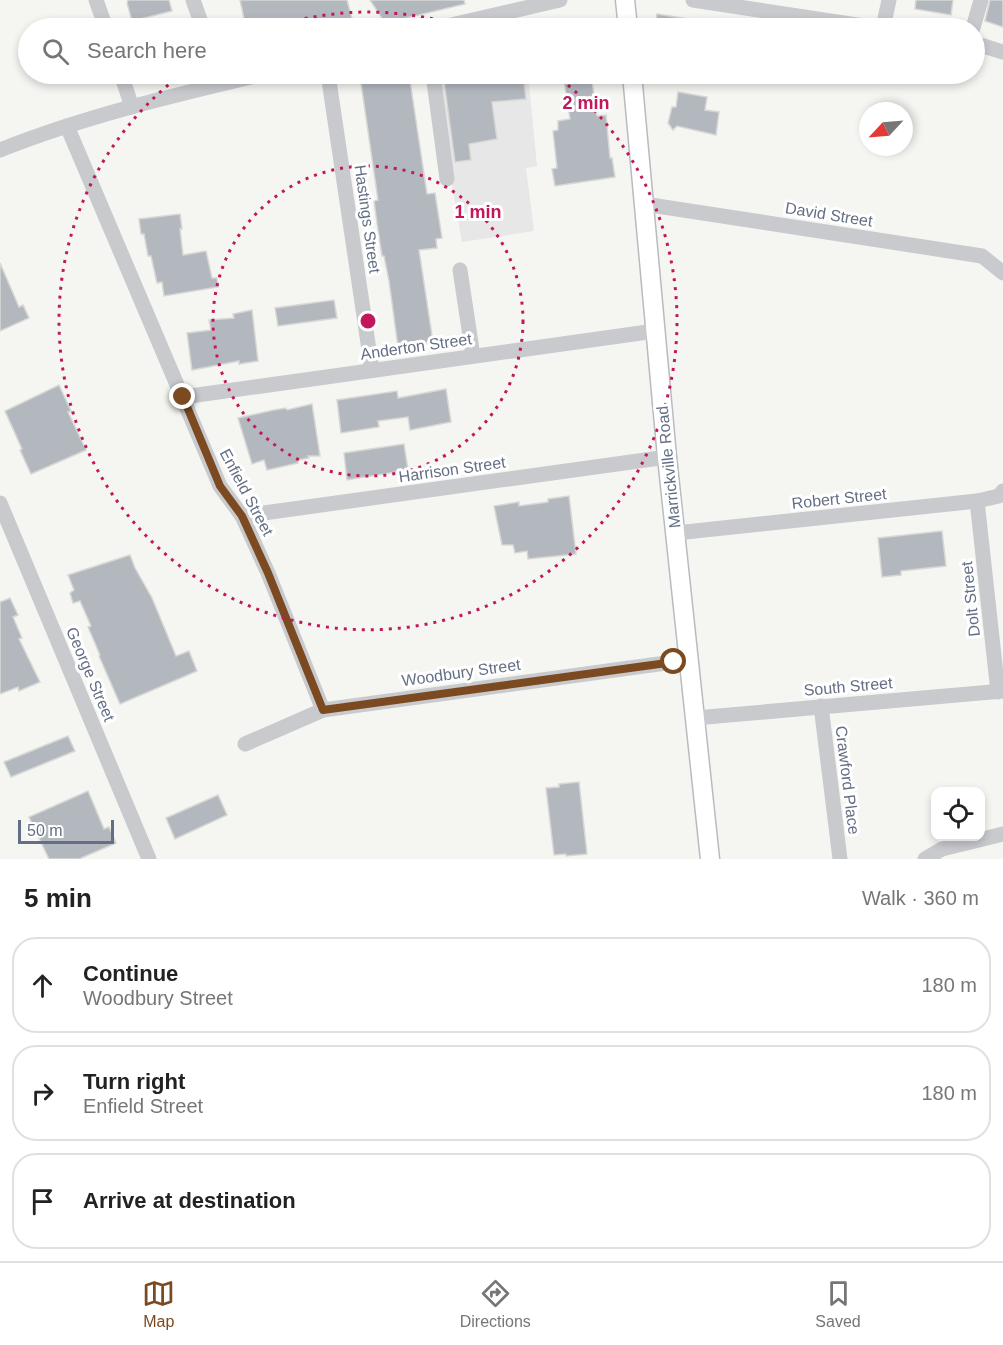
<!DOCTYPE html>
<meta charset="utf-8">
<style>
:root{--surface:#fff;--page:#f6f6f6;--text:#222;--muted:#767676;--line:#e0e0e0;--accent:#7c4a21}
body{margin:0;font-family:Arial,sans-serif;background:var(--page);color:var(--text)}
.controls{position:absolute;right:18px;bottom:18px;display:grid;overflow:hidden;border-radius:12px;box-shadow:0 3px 9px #0003}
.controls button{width:54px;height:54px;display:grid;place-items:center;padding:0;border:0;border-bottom:2px solid var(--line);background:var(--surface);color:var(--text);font:30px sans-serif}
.compass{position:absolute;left:859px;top:102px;width:54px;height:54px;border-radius:50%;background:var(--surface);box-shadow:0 3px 9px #0003;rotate:244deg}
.scale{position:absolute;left:18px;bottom:15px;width:96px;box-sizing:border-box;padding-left:6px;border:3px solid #646f85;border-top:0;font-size:16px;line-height:21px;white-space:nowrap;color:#646f85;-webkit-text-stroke:4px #fff;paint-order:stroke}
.stop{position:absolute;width:18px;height:18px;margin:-14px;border:4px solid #7c4a21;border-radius:50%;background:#fff}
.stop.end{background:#7c4a21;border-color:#fff;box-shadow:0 2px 6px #0008}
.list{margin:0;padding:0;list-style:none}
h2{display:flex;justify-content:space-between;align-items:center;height:78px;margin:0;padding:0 24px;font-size:26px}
h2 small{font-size:20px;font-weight:400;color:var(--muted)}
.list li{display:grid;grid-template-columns:39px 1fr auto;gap:18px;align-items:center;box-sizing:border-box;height:96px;margin:0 12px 12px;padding:0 12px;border:2px solid var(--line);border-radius:24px}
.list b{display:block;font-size:22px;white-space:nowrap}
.list p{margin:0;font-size:20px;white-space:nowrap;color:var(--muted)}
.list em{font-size:20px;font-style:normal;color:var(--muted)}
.icon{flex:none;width:33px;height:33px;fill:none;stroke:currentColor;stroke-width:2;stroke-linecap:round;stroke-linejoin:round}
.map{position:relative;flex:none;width:1003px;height:859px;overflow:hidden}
.search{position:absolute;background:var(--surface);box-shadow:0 3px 9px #0003;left:18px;right:18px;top:18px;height:66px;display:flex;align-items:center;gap:15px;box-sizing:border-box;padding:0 21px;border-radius:33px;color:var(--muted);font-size:22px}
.sheet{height:402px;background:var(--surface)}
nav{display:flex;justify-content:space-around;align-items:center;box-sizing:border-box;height:84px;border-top:2px solid var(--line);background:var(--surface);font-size:16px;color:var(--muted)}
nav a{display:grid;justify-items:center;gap:3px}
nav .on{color:var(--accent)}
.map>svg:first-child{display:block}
.built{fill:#e6e7e6}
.building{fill:#b3b8bf;stroke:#d7d7d5;stroke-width:1.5}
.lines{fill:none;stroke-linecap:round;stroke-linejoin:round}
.major-casing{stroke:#b8bbc0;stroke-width:21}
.minor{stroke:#c8cace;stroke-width:15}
.major{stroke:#fff;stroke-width:18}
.route{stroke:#7c4a21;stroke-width:8}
.ring{fill:none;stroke:#c2185b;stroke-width:3;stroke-dasharray:3 6}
.labels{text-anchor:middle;stroke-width:6;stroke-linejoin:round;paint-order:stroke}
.street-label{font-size:16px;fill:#646f85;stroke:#fff}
.centre{fill:#c2185b;stroke:#fff;stroke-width:3}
.ring-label{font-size:18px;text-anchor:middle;font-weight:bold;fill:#c2185b;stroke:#fff;stroke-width:6;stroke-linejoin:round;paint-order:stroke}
</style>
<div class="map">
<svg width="1003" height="859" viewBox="0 0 1003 859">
<rect width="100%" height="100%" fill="#f5f6f2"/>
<polygon class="built" points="436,74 528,74 537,166 526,168 534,231 462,242 451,179"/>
<g class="building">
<polygon points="128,0 169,0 172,11 132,21 127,3"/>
<polygon points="240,0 347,0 354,26 344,28 246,28"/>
<polygon points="370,0 464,0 465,4 385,23"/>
<polygon points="916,0 953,0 951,15 915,9"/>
<polygon points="990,0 1003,0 1003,27 985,21"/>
<polygon points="657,14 713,23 713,28 655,28"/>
<polygon points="377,74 409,74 427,194 435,193 442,238 436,239 437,248 419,250 433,342 398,347 389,281 384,256 382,256 377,223 374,201 378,200 360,76"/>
<polygon points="443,74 523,74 526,99 492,102 497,139 469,144 471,160 455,162"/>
<polygon points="565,74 591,74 597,116 606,115 610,158 612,158 615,177 555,186 552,169 557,168 553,131 558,130 558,121 570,119 564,81 566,80"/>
<polygon points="678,92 707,97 705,110 719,112 716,135 677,126 673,130 668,123 672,107 676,107"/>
<polygon points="180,214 182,229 180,229 183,255 206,251 212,278 217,278 218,287 164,296 162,282 157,283 151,256 148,256 144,234 141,234 139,219"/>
<polygon points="0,263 19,307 23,305 29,318 0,331"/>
<polygon points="334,300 337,318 278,326 275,308"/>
<polygon points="252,310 258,361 239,364 239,361 192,370 187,333 211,330 209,320 234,318 233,314"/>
<polygon points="59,385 71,411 68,412 86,450 31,474 20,450 22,449 5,411"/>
<polygon points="446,389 451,422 410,430 408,417 378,421 379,427 341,433 337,400 397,391 398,398"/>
<polygon points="312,404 320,456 308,456 309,458 298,460 298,463 267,470 264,460 252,464 238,418 274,410 286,408 287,410"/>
<polygon points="404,444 408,470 347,480 344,453"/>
<polygon points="569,496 576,554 528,559 527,551 515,553 513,545 502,545 494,506 519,502 519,506 548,502 548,499"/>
<polygon points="942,531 946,566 901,571 901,575 882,577 878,538"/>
<polygon points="130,555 135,568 152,598 176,656 189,651 197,671 120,704 99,656 100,655 88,627 91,626 80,601 73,603 70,593 74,590 68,575"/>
<polygon points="10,598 18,615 13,617 22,638 19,639 40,682 19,691 18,687 0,694 0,602"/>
<polygon points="68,736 75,751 11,777 4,762"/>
<polygon points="579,782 587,854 566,856 566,854 554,855 546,788 559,787 559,784"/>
<polygon points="88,791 104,829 109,827 116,843 79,859 49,859 29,817"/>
<polygon points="218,795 227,815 175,839 166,818"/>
</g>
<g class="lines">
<g class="major-casing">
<g id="major">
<polyline points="625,0 628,28"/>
<polyline points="632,74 667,457 710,859"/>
</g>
</g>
<g class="minor">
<polyline points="96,0 106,28"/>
<polyline points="193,0 203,28"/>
<polyline points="693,0 877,28"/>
<polyline points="438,28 560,0"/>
<polyline points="883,28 889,0"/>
<polyline points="973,28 981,0"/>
<polyline points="974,43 1003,52"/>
<polyline points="121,74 132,107"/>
<polyline points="328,74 372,370"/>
<polyline points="433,74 447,179"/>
<polyline points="67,126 220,486 242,516 268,573 323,710"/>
<path d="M 0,150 C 85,116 175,95 264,74"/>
<polyline points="644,204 982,256 1003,273"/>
<polyline points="460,270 473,356"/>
<polyline points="183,397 655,331"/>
<polyline points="977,501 998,692"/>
<polyline points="0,503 149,859"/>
<polyline points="242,516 667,457"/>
<polyline points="676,533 977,501 999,496 1003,491"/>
<polyline points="821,706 840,859"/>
<polyline points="695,718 1003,691"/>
<polyline points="245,744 323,710 688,660"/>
<polyline points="925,859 942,849 1003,834"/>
</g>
<use href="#major" class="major"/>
</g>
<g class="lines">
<polyline class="route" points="183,397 220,486 242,516 268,573 323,710 674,662"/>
</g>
<g class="ring">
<circle cx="368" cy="321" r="155"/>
<path d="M270 28A309 309 0 0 1 466 28M554 74A309 309 0 1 1 182 74"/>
</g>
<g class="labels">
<g class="street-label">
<text transform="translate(829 214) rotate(9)" y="6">David Street</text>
<text transform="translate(368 219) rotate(82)" y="6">Hastings Street</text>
<text transform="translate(416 346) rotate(-8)" y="6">Anderton Street</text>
<text transform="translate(668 467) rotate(-96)" y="6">Marrickville Road</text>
<text transform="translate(452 469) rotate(-8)" y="6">Harrison Street</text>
<text transform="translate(247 492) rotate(62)" y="6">Enfield Street</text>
<text transform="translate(839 498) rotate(-6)" y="6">Robert Street</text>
<text transform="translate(970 599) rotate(-96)" y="6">Dolt Street</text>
<text transform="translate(461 672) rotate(-8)" y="6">Woodbury Street</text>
<text transform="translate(91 674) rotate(67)" y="6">George Street</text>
<text transform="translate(848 686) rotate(-5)" y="6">South Street</text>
<text transform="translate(848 780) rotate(83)" y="6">Crawford Place</text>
</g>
</g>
<circle cx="368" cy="321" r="9" class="centre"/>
<g class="ring-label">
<text x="586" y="109">2 min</text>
<text x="478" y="218">1 min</text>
</g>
</svg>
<div class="controls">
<button><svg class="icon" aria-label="locate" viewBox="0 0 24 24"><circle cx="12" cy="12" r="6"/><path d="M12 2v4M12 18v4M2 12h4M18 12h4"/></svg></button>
</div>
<svg class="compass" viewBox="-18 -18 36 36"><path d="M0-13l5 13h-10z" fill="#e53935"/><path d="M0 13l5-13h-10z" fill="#767676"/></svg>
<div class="scale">50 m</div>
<div class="stop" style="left:674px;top:662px"></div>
<div class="stop end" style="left:183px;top:397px"></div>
<div class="search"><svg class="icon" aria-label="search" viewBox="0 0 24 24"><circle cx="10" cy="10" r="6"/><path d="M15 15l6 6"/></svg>Search here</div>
</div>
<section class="sheet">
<h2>5 min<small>Walk · 360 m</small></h2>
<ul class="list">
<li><svg class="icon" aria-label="ahead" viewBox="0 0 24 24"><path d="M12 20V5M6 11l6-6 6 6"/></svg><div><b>Continue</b><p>Woodbury Street</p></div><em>180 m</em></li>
<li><svg class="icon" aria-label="right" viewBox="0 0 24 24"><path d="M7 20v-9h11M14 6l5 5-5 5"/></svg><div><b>Turn right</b><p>Enfield Street</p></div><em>180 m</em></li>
<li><svg class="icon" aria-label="arrive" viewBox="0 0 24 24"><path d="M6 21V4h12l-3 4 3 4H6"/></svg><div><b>Arrive at destination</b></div></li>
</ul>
</section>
<nav>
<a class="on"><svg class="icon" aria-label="map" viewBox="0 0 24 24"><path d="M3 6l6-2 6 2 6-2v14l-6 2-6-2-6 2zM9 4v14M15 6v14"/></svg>Map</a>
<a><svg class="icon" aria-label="directions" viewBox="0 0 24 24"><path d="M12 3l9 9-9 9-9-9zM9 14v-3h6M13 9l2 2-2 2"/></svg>Directions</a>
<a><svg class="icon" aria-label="saved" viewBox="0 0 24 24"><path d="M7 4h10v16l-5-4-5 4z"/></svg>Saved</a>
</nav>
